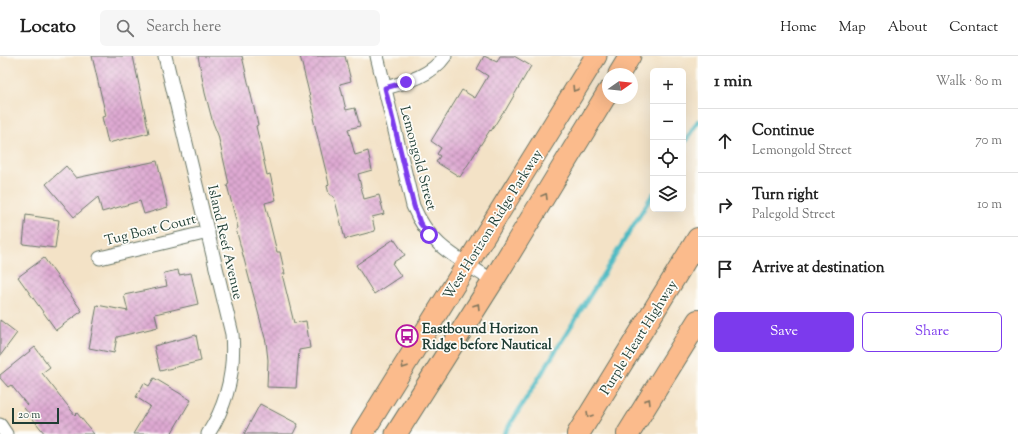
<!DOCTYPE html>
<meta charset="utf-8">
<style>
:root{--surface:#fff;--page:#f6f6f6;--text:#222;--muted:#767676;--line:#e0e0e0;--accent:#7c3aed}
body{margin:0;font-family:"Sorts Mill Goudy",serif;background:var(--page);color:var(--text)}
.controls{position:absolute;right:12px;top:12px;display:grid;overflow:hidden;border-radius:6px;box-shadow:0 4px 16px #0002}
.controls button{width:36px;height:36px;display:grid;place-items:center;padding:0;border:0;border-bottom:1px solid var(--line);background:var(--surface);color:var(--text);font:20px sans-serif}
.compass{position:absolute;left:602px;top:12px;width:36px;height:36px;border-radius:50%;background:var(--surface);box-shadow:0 4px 16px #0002;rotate:76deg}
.scale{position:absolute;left:12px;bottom:10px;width:47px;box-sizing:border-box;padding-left:4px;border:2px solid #1f3d34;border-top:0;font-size:11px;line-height:14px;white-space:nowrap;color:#1f3d34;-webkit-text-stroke:3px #fdfcf7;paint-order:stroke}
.stop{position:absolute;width:12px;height:12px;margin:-9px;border:3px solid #7c3aed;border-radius:50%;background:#fff}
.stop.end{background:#7c3aed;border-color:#fff;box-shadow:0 1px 4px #0008}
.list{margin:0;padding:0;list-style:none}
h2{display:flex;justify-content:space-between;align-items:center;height:52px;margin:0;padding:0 16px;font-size:17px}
h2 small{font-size:13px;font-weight:400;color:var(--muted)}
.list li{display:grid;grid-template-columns:26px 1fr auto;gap:12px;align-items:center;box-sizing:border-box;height:64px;padding:0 16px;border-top:1px solid var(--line)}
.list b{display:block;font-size:15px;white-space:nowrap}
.list p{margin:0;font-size:13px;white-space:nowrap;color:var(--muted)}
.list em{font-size:13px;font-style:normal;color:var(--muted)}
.actions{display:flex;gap:8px;padding:12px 16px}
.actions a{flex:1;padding:9px 0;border:1px solid var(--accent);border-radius:6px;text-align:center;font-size:14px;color:var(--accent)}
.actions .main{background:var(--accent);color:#fff}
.icon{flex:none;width:22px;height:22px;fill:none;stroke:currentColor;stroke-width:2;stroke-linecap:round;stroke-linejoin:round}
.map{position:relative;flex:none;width:698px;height:378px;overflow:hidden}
header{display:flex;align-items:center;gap:24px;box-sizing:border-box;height:56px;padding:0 20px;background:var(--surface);border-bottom:1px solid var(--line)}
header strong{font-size:19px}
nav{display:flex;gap:22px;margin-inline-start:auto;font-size:14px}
.search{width:280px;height:36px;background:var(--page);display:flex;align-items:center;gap:10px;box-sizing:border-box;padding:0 14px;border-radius:6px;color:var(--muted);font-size:15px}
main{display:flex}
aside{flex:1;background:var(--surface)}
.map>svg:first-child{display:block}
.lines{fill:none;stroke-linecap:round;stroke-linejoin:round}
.stream{stroke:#4bb9c2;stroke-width:4.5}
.building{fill:url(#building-cross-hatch)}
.street-casing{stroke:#697767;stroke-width:15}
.primary-casing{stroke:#697767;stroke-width:23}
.highway-casing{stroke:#697767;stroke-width:24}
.street{stroke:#fff;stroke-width:13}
.primary{stroke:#fbbb8c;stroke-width:21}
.highway{stroke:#fbbb8c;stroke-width:22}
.oneway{stroke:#82765c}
.route{stroke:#7c3aed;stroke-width:5}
.labels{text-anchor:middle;stroke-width:3.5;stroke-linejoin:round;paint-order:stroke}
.street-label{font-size:14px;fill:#1f3d34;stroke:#fdfcf7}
.poi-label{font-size:14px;font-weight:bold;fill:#1f3d34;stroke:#fdfcf7;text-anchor:start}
</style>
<header>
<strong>Locato</strong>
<div class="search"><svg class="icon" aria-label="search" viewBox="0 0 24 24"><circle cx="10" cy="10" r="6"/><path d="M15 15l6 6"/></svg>Search here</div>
<nav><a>Home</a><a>Map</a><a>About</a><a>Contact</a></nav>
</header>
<main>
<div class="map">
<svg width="698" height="378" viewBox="0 0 698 378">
<defs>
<pattern id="building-cross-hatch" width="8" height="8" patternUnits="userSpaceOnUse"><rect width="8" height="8" fill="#dea9d2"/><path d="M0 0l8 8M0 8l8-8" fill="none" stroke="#b38bab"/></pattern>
</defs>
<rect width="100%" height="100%" fill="#fdfcf7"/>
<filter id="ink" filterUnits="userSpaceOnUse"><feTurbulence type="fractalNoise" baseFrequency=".025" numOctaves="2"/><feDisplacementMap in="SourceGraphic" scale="8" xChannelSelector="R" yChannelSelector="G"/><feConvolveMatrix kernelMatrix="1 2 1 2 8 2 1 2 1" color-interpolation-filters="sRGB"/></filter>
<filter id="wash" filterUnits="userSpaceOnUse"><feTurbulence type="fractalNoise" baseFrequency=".012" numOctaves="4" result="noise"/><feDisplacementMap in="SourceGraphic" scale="16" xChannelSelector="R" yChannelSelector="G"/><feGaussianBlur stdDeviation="0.9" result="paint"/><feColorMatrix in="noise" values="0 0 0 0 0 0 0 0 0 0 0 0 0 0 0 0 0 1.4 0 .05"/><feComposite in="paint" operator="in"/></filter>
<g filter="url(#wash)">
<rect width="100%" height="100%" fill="#f3e2c6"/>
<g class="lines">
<g class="stream">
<polyline points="683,89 698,65"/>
<polyline points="504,378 653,138"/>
</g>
</g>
<g id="blocks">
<g class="building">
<polygon points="92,0 133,0 149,77 108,87 102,61 106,60"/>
<polygon points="198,0 242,0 258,69 256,70 267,119 270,118 276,144 265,147 277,196 280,196 285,218 282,218 294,267 306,265 310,292 299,294 296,332 267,331 268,304 266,286 236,173 238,172 227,129 229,128 218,79 213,67 205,37"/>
<polygon points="300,0 345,0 351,25 340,28 346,54 355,52 360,70 348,73 355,99 368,95 372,114 358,118 364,143 379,139 384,158 372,161 375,175 345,183 334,141 329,138 327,130 329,128 313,62 315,61"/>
<polygon points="484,0 497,6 500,0 514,0 531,10 505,55 503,56 491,75 490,74 460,121 436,106 440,100 437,98 441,92 431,85 462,34 475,42 488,20 477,13"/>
<polygon points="157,105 168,151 144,158 140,145 102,156 98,141 74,161 46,128 66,110 76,122"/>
<polygon points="26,159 59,164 55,192 23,188"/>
<polygon points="394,183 405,199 392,207 401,220 374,238 356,209"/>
<polygon points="44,202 82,255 56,274 18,221"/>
<polygon points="178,214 179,219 191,217 198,248 155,258 158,271 117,281 114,297 89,292 97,249 128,255 124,239 167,230 164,217"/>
<polygon points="0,264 17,277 0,300"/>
<polygon points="196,279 201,305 160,315 154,290"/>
<polygon points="35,291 50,311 42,317 75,359 77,357 94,378 45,378 24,352 27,349 11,329 8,331 0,322 0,319"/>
<polygon points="154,322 191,344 171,378 133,378 150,350 136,341 144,327 149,330"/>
<polygon points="260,348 298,368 293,378 244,378"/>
</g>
</g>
</g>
<g filter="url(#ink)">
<use href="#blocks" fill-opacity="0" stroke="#697767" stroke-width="1"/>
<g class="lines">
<g class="street-casing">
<g id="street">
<path d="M 165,0 L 232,278 C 235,314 228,347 208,378"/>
<path d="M 377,0 L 413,150 C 431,192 457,201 493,225"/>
<path d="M 385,32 C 407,26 431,20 445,0"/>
<polyline points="100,202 208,176"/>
<polyline points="0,369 6,378"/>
</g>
</g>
<g class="primary-casing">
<g id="primary">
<polyline points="619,18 630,0"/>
<polyline points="362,378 596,0"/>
<polyline points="396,378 493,225 608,36"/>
</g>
</g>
<g class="highway-casing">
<g id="highway">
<polyline points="578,378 698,183"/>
<polyline points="628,378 698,265"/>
</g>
</g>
<use href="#street" class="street"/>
<use href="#primary" class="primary"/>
<use href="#highway" class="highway"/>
</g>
<defs><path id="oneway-chevron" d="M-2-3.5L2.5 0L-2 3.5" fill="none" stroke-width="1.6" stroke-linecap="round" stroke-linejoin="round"/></defs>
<g class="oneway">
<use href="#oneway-chevron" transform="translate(575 33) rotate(122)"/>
<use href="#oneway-chevron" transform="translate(545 140) rotate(-59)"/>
<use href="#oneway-chevron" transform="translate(477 250) rotate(-58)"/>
<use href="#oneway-chevron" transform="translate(404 310) rotate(122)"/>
<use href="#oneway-chevron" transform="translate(648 345) rotate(-58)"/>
<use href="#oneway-chevron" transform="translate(589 359) rotate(122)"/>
</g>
</g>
<g class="lines" filter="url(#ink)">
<polyline class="route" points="406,26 385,32 414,150 420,167 429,179"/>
</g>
<defs>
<g id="bus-ring" transform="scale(1.15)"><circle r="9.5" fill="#fdfcf7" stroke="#b5179e" stroke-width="1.5"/><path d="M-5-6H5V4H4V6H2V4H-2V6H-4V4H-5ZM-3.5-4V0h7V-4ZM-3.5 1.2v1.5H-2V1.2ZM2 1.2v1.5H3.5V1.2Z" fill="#b5179e"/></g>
</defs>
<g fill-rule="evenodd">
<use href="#bus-ring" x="407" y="280"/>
</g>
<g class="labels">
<g class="street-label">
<text transform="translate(419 102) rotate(75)" y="5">Lemongold Street</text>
<text transform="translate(492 168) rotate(-58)" y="5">West Horizon Ridge Parkway</text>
<text transform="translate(150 173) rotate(-14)" y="5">Tug Boat Court</text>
<text transform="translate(226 186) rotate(77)" y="5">Island Reef Avenue</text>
<text transform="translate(638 281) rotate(-58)" y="5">Purple Heart Highway</text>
</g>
<g class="poi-label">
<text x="422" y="277">Eastbound Horizon<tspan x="422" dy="16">Ridge before Nautical</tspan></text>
</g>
</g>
</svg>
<div class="controls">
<button>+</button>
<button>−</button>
<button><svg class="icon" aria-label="locate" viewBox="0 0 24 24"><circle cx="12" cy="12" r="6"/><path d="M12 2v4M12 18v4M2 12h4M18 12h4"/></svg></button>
<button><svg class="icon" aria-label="layers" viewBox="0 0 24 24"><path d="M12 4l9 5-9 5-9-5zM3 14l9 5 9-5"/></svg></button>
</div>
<svg class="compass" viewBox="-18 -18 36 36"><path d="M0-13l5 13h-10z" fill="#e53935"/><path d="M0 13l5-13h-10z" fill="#767676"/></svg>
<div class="scale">20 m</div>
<div class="stop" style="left:429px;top:179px"></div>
<div class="stop end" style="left:406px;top:26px"></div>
</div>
<aside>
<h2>1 min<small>Walk · 80 m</small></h2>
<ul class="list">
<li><svg class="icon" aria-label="ahead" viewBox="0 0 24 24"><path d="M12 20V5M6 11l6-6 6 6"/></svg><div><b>Continue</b><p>Lemongold Street</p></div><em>70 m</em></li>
<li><svg class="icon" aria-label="right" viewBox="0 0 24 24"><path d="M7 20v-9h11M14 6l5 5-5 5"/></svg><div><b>Turn right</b><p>Palegold Street</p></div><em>10 m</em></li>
<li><svg class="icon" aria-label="arrive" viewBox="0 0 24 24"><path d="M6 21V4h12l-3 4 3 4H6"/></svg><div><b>Arrive at destination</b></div></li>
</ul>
<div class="actions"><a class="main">Save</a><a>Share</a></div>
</aside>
</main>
